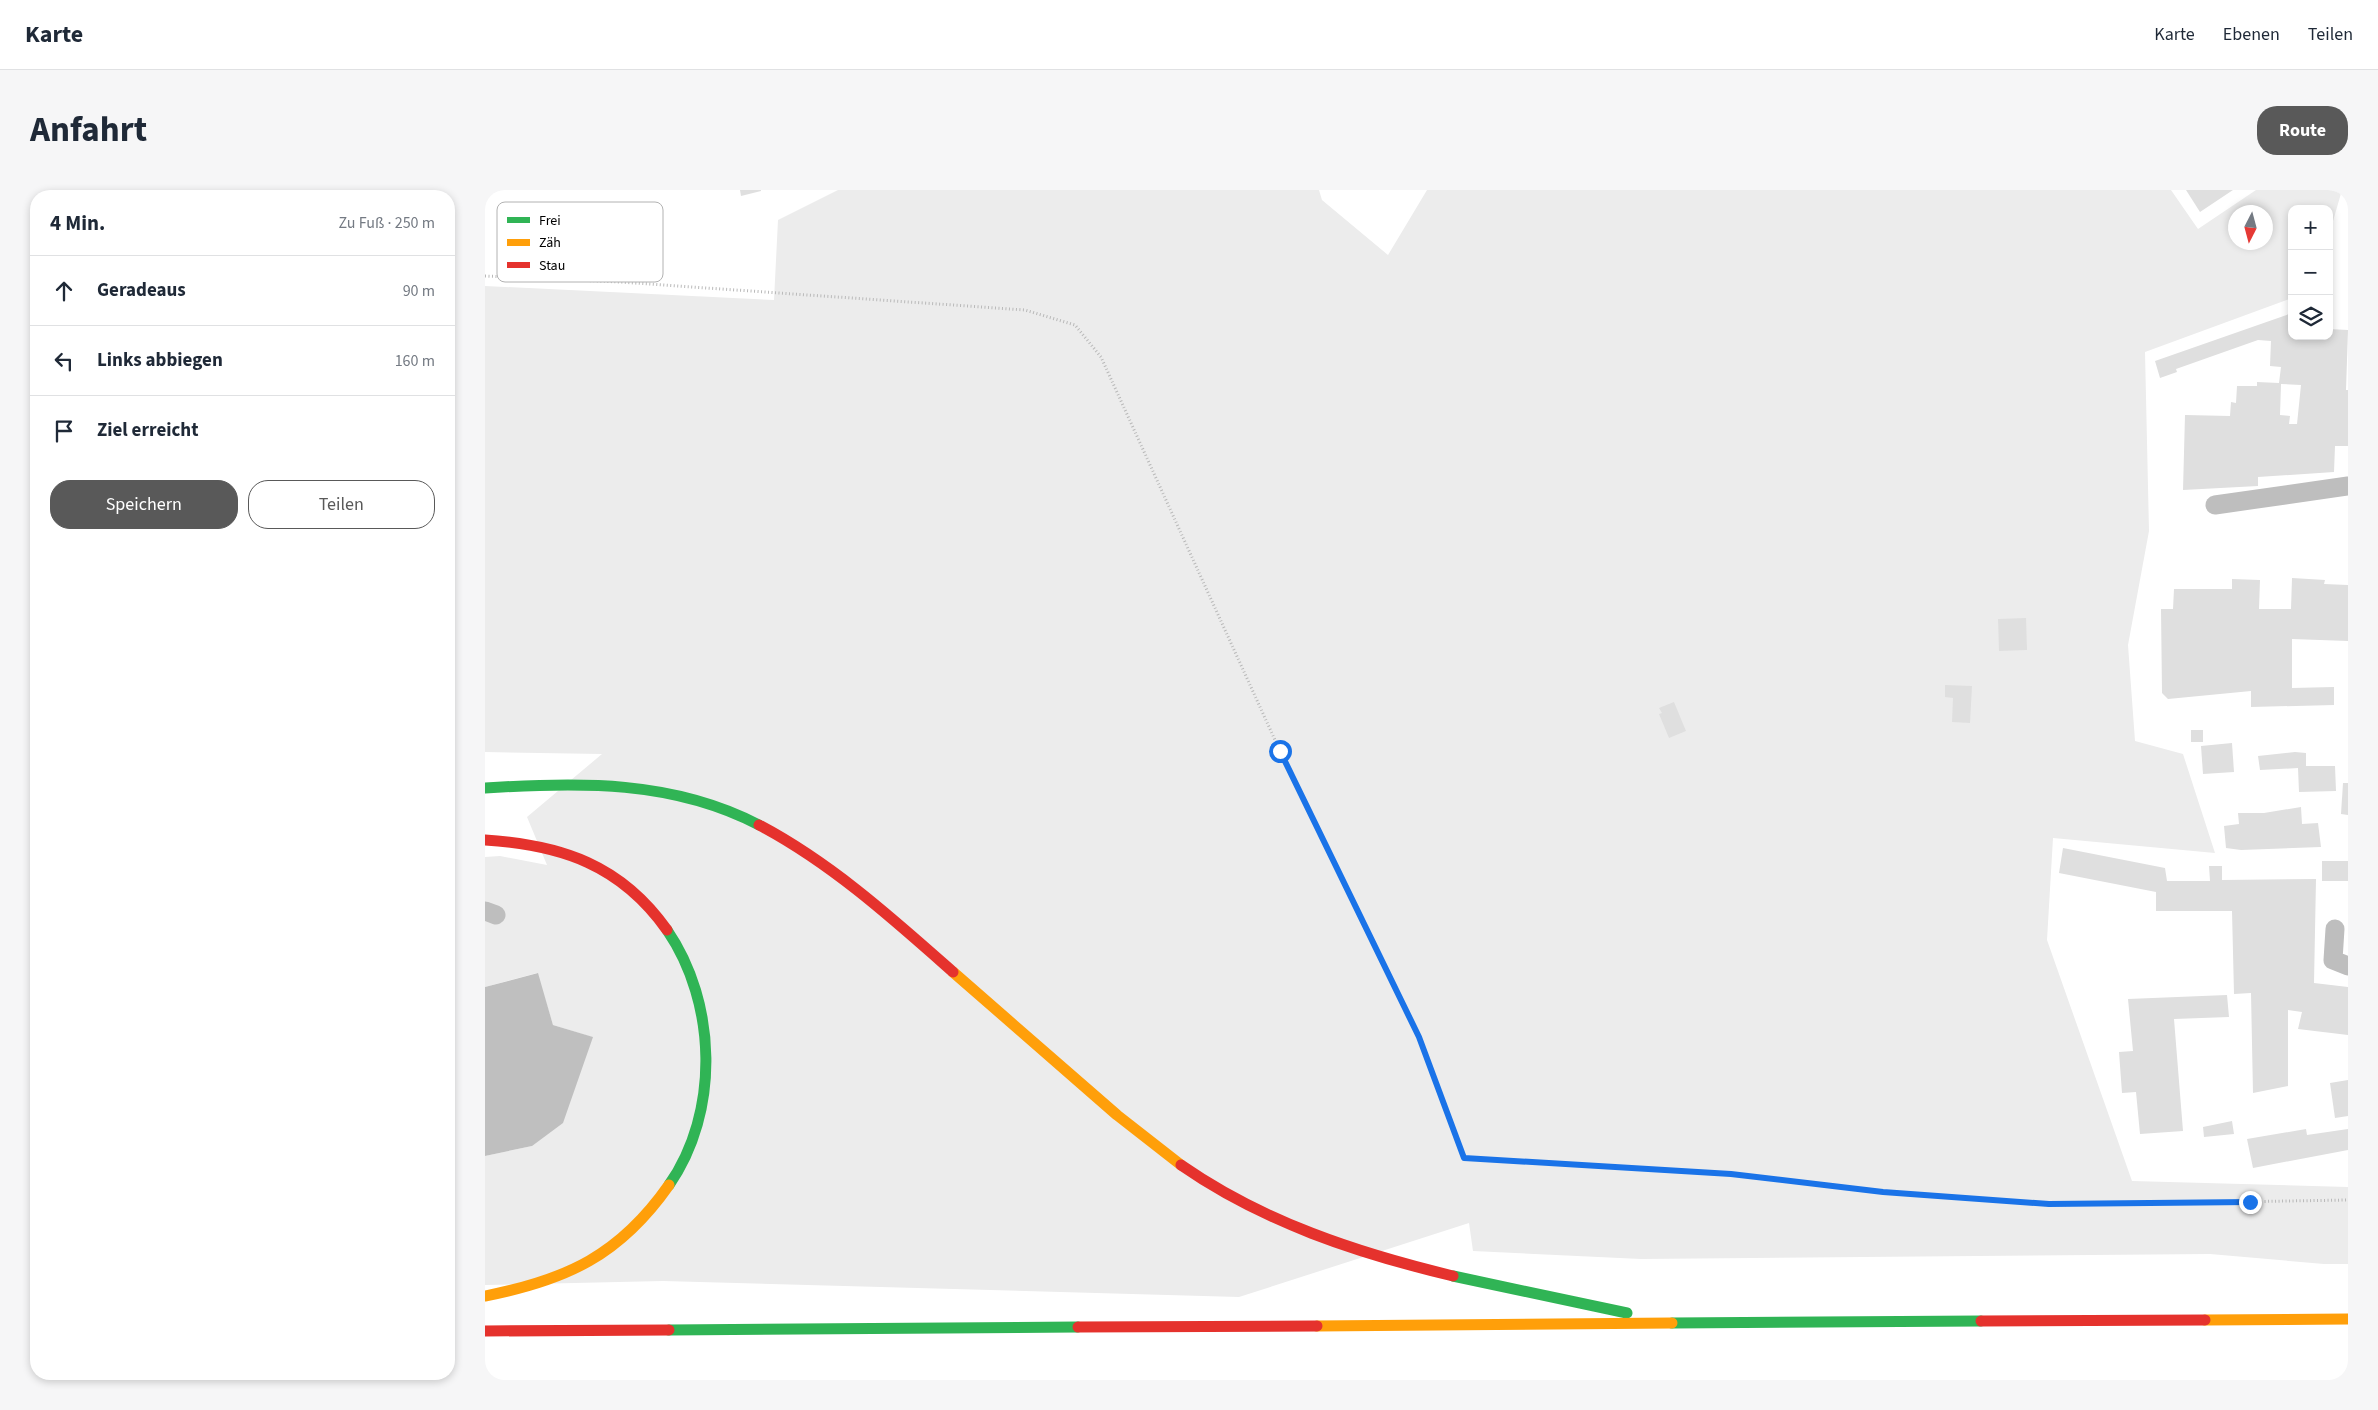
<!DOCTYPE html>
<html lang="de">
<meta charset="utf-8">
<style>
:root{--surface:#fff;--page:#f6f6f7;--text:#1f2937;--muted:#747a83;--line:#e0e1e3;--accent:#595959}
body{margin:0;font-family:"Source Sans 3",sans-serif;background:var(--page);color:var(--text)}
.controls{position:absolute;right:15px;top:15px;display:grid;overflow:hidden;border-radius:10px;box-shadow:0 2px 8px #0003}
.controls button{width:45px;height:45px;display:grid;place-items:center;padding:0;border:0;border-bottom:1px solid var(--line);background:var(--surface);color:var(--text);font:25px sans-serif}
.compass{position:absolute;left:1743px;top:15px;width:45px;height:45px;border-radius:50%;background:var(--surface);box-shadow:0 2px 8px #0003;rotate:186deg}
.stop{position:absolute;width:15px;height:15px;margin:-11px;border:4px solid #1a73e8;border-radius:50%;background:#fff}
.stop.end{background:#1a73e8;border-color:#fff;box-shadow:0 1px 5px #0008}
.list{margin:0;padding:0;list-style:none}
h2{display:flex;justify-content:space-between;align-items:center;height:65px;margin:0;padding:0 20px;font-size:21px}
h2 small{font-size:16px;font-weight:400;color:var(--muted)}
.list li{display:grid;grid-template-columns:32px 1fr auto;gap:15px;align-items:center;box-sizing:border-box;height:70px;padding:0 20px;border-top:1px solid var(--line)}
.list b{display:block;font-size:19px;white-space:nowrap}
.list em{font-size:16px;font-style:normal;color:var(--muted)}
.actions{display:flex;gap:10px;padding:15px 20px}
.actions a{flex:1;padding:11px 0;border:1px solid var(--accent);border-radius:20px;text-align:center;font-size:18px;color:var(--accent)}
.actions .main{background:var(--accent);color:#fff}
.icon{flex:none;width:28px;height:28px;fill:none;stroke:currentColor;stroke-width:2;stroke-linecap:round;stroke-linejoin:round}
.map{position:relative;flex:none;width:1863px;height:1190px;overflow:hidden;border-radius:20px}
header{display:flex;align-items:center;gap:30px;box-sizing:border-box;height:70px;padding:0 25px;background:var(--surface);border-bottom:1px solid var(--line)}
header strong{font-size:24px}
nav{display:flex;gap:28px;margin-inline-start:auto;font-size:18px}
.intro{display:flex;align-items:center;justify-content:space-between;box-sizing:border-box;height:120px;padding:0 30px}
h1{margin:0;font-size:35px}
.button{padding:12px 22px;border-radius:20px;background:var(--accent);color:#fff;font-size:18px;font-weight:700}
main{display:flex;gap:30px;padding:0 30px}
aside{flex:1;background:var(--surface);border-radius:20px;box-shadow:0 2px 8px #0003}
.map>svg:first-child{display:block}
.green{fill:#ececec;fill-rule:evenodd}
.water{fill:#bfbfbf}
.building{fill:#dfdfdf;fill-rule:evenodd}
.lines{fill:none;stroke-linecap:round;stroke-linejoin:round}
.path{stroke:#b9b9b9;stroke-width:3;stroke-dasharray:1 2.5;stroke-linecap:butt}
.lane{stroke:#bebebe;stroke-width:19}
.fast{stroke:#30b455;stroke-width:11}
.slow{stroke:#ff9f0a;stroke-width:11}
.jam{stroke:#e5322d;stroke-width:11}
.route{stroke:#1a73e8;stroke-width:6}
.key{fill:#fff;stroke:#b2b2b2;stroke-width:1}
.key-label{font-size:14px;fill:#000}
</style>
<header>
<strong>Karte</strong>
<nav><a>Karte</a><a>Ebenen</a><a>Teilen</a></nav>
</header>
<div class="intro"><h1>Anfahrt</h1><a class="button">Route</a></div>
<main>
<aside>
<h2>4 Min.<small>Zu Fuß · 250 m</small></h2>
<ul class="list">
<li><svg class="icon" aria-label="ahead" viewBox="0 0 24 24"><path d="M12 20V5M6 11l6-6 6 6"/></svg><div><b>Geradeaus</b></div><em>90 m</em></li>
<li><svg class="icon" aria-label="left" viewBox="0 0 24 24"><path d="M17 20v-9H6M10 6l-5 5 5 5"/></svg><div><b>Links abbiegen</b></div><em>160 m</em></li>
<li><svg class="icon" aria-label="arrive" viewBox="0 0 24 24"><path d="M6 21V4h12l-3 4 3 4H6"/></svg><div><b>Ziel erreicht</b></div></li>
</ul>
<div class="actions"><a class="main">Speichern</a><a>Teilen</a></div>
</aside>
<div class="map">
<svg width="1863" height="1190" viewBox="0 0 1863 1190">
<rect width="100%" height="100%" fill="#fff"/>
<path class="green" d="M 353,0 L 834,0 L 837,10 L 903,65 L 942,0 L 1686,0 L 1713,39 L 1771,0 L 1857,0 L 1844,45 L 1844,19 L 1807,19 L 1807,108 L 1660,162 L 1664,341 L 1643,455 L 1650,551 L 1698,564 L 1730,663 L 1568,648 L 1562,750 L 1647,991 L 1863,997 L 1863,1074 L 1839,1074 L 1725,1064 L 1156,1069 L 988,1061 L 984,1033 L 754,1107 L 178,1091 L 0,1095 L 0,966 L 47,956 L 107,847 L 68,835 L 52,783 L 0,797 L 0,667 L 15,666 L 62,675 L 42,627 L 117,564 L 0,562 L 0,96 L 289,110 L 293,30 ZM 1750,22 L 1780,22 L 1780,52 L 1750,52 Z"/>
<polygon class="water" points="53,783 68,835 108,847 78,933 47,956 0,966 0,797"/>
<g class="building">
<polygon points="255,0 276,0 276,1 256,6"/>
<polygon points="1701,0 1748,0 1715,22"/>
<path d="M 1807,123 L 1807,146 L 1844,146 L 1844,139 L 1863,140 L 1861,200 L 1863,200 L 1863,256 L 1850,256 L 1849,282 L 1773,287 L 1773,296 L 1698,300 L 1700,225 L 1745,226 L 1746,212 L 1751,213 L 1752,196 L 1772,196 L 1772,192 L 1794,193 L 1796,177 L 1785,176 L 1786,151 L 1773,150 L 1691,179 L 1692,182 L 1675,188 L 1670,171 ZM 1796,194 L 1816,195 L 1812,234 L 1804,234 L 1805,226 L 1795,225 Z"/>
<polygon points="1807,388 1840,390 1839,394 1863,395 1863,451 1807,449 1807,498 1849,497 1849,515 1766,517 1766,501 1683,509 1677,503 1676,419 1688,419 1689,399 1747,399 1747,389 1775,390 1774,419 1806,419"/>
<polygon points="1541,428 1542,460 1514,461 1513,429"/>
<polygon points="1460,495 1487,496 1485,533 1467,532 1468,508 1460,507"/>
<polygon points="1189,512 1201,541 1184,548 1174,524 1177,523 1174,518"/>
<rect x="1706" y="540" width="12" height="12"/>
<polygon points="1747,553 1749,582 1718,584 1716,556"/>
<polygon points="1810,562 1821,563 1821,576 1850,576 1851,601 1814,602 1813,578 1775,580 1773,566"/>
<polygon points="1858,593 1863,593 1863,625 1856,624"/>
<polygon points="1816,617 1817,634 1833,633 1836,657 1756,660 1741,658 1739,636 1754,634 1753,623 1779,623"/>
<polygon points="1578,658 1680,678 1682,691 1725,691 1724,676 1737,676 1737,690 1831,689 1829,793 1863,797 1863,845 1813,839 1817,822 1803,820 1803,896 1768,903 1766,803 1749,804 1747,721 1671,721 1671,702 1574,683"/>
<rect x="1837" y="671" width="26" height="20"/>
<polygon points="1742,805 1744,827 1689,829 1698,941 1655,944 1651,902 1637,903 1634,862 1648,861 1643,809"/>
<polygon points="1863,890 1863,926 1850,928 1845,893"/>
<polygon points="1747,931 1749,944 1719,947 1718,937"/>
<polygon points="1821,939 1822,945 1863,939 1863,960 1768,978 1762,949"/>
</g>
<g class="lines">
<polyline class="path" points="0,86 135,92 540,120 590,135 616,167 795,561 934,847 979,968 1246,984 1398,1002 1564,1015 1863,1010"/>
<g class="lane">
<polyline points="1730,315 1863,296"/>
<polyline points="0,721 11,725"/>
<polyline points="1850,739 1848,770 1863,776"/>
</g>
<g class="fast">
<path d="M 0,598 C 94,592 188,590 274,635"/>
<path d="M 182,740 C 232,813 235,922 184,995"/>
<polyline points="968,1086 1142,1123"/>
<polyline points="1187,1133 1496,1131"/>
<polyline points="184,1140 593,1137"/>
</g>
<g class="slow">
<polyline points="468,782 632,925 696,975"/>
<path d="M 0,1106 C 82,1090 135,1065 184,995"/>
<polyline points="1720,1130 1863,1129"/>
<polyline points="832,1136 1187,1133"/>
</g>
<g class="jam">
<path d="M 274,635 C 346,673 407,728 468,782"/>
<path d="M 0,650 C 77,655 136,675 182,740"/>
<path d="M 696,975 C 778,1032 872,1063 968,1086"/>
<polyline points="1496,1131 1720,1130"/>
<polyline points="593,1137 832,1136"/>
<polyline points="0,1141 184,1140"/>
</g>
</g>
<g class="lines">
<polyline class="route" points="795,561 934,847 979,968 1246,984 1398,1002 1564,1014 1765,1012"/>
</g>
<rect x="12" y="12" width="166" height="80" rx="8" class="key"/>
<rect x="22" y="27" width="23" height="6" fill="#30b455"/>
<rect x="22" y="49" width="23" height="7" fill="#ff9f0a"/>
<rect x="22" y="72" width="23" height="6" fill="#e5322d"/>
<g class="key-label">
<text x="54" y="35">Frei</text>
<text x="54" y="57">Zäh</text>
<text x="54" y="80">Stau</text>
</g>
</svg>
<div class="controls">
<button>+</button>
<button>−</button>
<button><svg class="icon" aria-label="layers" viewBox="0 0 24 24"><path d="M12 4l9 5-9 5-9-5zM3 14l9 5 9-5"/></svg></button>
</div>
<svg class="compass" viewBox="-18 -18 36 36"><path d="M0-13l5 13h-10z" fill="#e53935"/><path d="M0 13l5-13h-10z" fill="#747a83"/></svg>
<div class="stop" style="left:795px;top:561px"></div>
<div class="stop end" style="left:1765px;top:1012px"></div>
</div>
</main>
